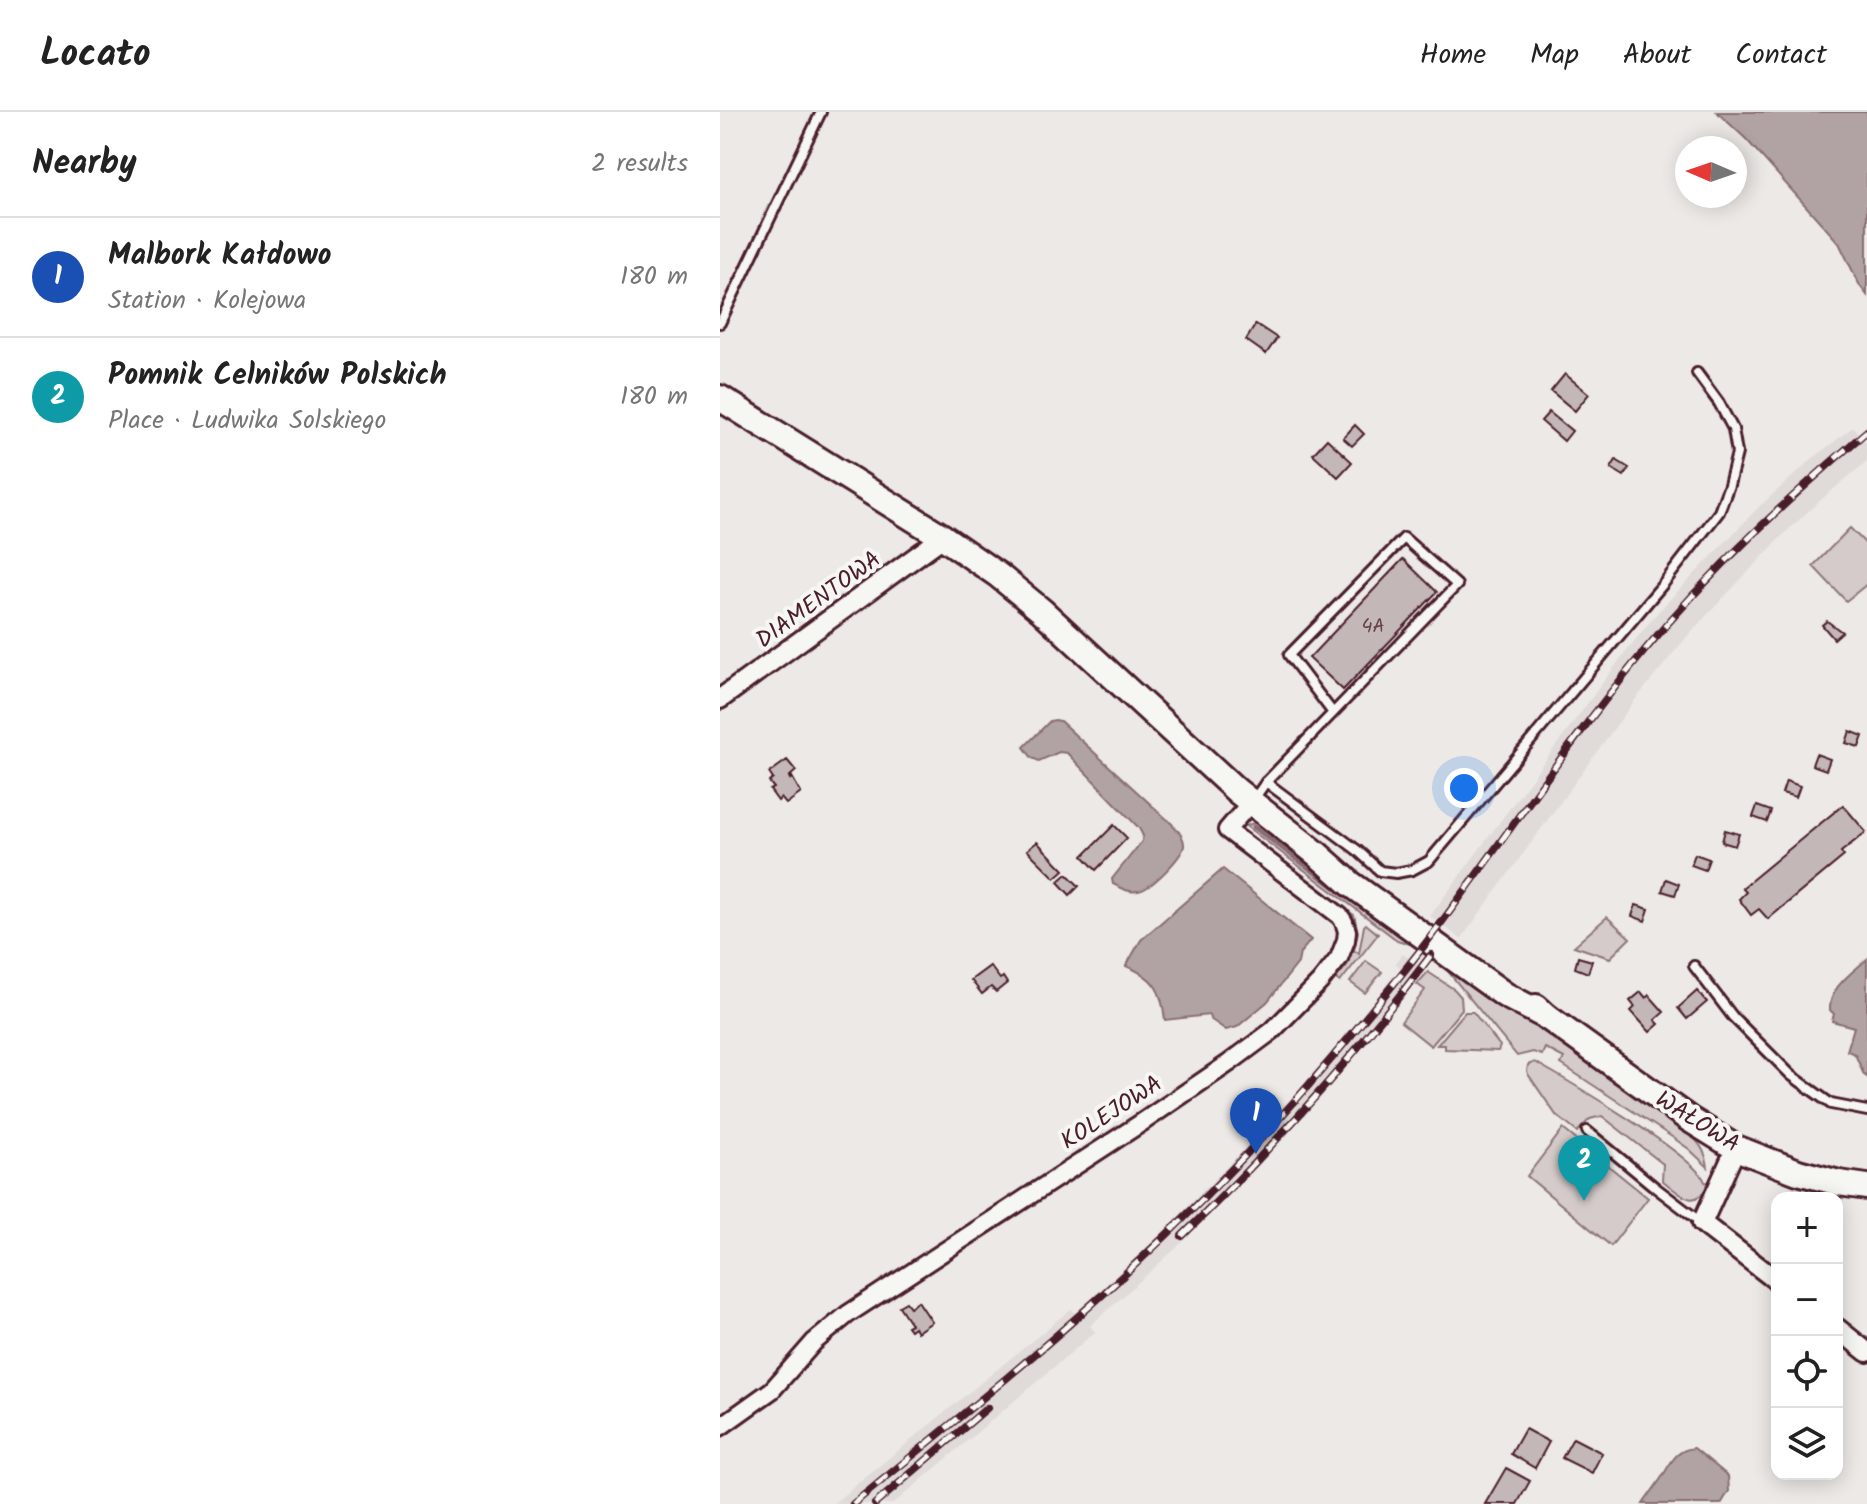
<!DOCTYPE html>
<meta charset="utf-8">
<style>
:root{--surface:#fff;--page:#f2f2f2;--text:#222;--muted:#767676;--line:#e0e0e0;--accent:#c8321e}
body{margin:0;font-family:Kalam,sans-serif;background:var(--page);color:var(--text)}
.controls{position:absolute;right:24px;bottom:24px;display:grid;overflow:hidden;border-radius:16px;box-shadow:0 4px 20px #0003}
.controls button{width:72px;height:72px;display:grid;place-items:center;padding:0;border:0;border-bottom:2px solid var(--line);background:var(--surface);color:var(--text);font:40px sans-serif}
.compass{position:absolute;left:955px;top:24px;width:72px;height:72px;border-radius:50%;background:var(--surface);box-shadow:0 4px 20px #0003;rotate:272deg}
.you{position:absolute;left:744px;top:676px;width:28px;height:28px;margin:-20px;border:6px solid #fff;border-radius:50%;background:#1a73e8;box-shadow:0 0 0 12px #1a73e833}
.badge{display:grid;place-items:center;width:52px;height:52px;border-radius:50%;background:var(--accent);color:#fff;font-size:26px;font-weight:700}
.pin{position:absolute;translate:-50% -66px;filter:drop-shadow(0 2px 4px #0008)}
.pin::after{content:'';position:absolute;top:42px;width:28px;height:24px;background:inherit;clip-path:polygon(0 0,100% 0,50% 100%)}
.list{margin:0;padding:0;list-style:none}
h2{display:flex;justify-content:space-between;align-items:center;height:104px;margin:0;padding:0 32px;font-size:34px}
h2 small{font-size:26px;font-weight:400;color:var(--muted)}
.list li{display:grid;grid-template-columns:52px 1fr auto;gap:24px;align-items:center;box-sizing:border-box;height:120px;padding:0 32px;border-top:2px solid var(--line)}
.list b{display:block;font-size:30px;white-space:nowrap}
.list p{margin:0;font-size:26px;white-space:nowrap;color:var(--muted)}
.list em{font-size:26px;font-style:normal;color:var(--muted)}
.icon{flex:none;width:44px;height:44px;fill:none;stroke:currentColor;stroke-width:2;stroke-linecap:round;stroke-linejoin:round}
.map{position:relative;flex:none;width:1147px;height:1392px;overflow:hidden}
header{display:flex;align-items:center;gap:48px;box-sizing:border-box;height:112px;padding:0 40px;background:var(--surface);border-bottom:2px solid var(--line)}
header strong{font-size:38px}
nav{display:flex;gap:44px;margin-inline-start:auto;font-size:28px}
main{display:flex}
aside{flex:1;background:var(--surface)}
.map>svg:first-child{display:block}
.built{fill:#e0dad8}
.green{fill:#d4cbca;stroke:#8f757a;stroke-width:2}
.water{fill:#b1a2a3;stroke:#886e73;stroke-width:2}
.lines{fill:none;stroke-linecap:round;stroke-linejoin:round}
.stream{stroke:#886e73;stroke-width:5}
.building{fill:#c4b7b7;stroke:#4a1f2b;stroke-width:2}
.service-casing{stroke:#4a1f2b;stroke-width:14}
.minor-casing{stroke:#4a1f2b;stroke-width:22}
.tertiary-casing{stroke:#4a1f2b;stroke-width:24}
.primary-casing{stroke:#4a1f2b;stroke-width:30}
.service{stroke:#f6f6f2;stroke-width:8}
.minor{stroke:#f6f6f2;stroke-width:16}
.tertiary{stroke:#f6f6f2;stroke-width:18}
.primary{stroke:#f6f6f2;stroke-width:24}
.rail-casing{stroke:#4a1f2b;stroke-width:8}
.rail{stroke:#f6f6f2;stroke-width:5;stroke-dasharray:15;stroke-linecap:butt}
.labels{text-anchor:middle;stroke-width:8;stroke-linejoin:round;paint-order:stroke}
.number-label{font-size:20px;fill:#68454e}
.street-label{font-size:24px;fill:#4a1f2b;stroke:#f6f6f2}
</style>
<header>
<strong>Locato</strong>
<nav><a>Home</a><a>Map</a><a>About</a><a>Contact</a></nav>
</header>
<main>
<aside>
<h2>Nearby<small>2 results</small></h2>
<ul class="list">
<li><span class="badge" style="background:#1a4fb4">1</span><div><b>Malbork Kałdowo</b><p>Station · Kolejowa</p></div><em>180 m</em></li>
<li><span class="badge" style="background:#0f9aa8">2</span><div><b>Pomnik Celników Polskich</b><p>Place · Ludwika Solskiego</p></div><em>180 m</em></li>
</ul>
</aside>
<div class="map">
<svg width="1147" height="1392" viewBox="0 0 1147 1392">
<rect width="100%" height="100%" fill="#ece9e6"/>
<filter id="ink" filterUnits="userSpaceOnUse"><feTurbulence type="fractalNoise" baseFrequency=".0125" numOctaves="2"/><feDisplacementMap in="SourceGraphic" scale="16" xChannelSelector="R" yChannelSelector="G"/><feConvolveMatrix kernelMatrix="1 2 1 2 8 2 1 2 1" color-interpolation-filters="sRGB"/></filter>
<g filter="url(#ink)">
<g class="built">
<polygon points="1133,315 1147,332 1147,349 1097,391 1064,422 969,522 914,589 741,827 710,804 907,538 938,500 1039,395 1092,347"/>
<polygon points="683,842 708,860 697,872 695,871 594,993 527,1066 455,1137 370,1214 375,1220 173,1392 113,1392 351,1197 355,1201 443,1120 544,1017 609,945 681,856 675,851"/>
</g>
<g class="green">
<polygon points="1130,416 1147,433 1147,472 1126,489 1093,454"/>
<polygon points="536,710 684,823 684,825 690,832 677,828 526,714"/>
<polygon points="581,764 634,803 638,820 634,839 639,841 644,814 646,812 658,822 620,870 616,867 628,852 630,842 626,839 630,828"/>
<polygon points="887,805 910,826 890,846 854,834"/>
<polygon points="646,849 662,860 645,881 630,870"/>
<path d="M 730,850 L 965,1018 C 978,1029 986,1038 988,1055 L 969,1037 L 952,1025 L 841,952 L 844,946 L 825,936 L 822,943 L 813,940 L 797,944 L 726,857 Z"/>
<polygon points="708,860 735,878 741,885 742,897 711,934 681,910 705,878 697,872"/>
<polygon points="745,900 753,900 780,934 778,939 725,937 725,933 717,933"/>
<path d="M 815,950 C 845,967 976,1044 985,1070 L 989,1071 C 975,1101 959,1081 942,1068 L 943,1052 L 882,1004 L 870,1007 L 857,1020 L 836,1003 L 808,962 L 807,959 L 808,953 Z"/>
<polygon points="843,1017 928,1086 891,1134 807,1064"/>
</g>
<g class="water">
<polygon points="997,0 1147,0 1147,183 1140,174 1119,131 1026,27"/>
<path d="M 335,608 L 340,609 L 452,712 C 457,718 465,725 464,734 C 461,746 430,778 418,779 C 409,781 401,776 393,772 L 392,767 L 422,729 L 423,724 L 419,716 L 347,641 L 339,640 L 319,649 L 312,646 L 304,635 L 330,609 Z"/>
<path d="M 503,757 L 591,828 L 580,841 L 578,851 L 547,890 L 517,915 L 506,918 L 490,907 L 489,903 L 445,908 C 442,879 435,865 406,854 L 421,828 Z"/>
<path d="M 1147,847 L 1147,965 L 1144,963 L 1135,942 L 1127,939 L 1134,915 L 1112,909 L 1114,902 L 1110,898 C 1109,875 1132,861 1147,847 Z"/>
<path d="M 974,1336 L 1008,1364 L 1009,1379 L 1001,1392 L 923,1392 C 929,1383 936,1374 942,1365 C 951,1351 955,1338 974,1336 Z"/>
</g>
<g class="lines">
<polyline class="stream" points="534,715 671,817"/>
</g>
<g class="building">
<polygon points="536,212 557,226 546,242 526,228"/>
<polygon points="845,262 869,282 855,299 831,279"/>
<polygon points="829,300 852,319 844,329 821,309"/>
<polygon points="635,313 644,322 632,334 623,326"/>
<polygon points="607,327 632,350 618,365 593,342"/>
<polygon points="896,348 909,356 904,364 891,356"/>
<polygon points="683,447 717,480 623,578 589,546"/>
<polygon points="1107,509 1122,520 1114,527 1102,513"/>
<polygon points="1130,619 1143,624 1139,635 1126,631"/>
<polygon points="1096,642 1110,647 1106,658 1092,653"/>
<polygon points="67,648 76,659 69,665 70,667 72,665 81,681 66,692 61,686 58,689 50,678 54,676 49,670 53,667 49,661"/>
<polygon points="1066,669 1080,674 1076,685 1062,681"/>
<polygon points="1123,693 1146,720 1121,740 1124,744 1048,807 1039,797 1031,803 1019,787 1026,780 1022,776"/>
<polygon points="1037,694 1051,699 1047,710 1033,705"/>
<polygon points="394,713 407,726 376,758 363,744"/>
<polygon points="1005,718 1019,722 1015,734 1002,730"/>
<polygon points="317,730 344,758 335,766 307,738"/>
<polygon points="975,742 989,747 985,758 971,753"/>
<polygon points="347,762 359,774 350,783 338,770"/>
<polygon points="946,767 959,772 955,783 942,779"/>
<polygon points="916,793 929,797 925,809 912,804"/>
<polygon points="858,845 872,849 868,861 855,856"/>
<polygon points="270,854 280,867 283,865 287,871 276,880 271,875 262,882 251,868"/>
<polygon points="977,879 987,890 967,907 958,896"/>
<polygon points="921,880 926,886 929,883 944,900 935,908 939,912 930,920 911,899 915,895 910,889"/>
<polygon points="198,1189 212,1210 197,1220 194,1215 190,1218 187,1214 191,1212 179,1194 186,1190 190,1195"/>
<polygon points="805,1317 829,1330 815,1356 791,1342"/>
<polygon points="853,1326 882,1341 872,1361 842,1346"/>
<polygon points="786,1356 810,1369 797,1392 765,1392"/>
</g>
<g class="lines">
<g class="service-casing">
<g id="service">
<polyline points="0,211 101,0"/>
<polyline points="546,670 637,738 660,759 676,761 692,758 709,749 944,471 999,400 1009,373 1017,341 1013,317 999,291 977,261"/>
<polyline points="534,687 546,670 737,473 684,426 569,543 613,601"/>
<polyline points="974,854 1013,905 1071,963 1111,992 1147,999"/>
<polyline points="867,1019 936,1076 982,1111"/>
</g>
</g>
<g class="minor-casing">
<polyline id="minor" points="0,1315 52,1278 94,1230 128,1202 421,1011 509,951 552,919 600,870 619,846 626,828 627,819 624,810 620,804 507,718 531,690"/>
</g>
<g class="tertiary-casing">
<g id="tertiary">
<polyline points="0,587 223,425"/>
<polyline points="1016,1036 982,1111 1057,1169"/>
<polyline points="1117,1216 1147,1240"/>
</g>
</g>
<g class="primary-casing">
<g id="primary">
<polyline points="0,286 223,425 278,463 322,499 517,679 596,741 631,772 785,883 827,905"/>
<polyline points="816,895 827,905 969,1007 1016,1036 1078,1060 1119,1071 1147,1075"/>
</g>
</g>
<use href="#service" class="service"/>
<use href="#minor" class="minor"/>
<use href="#tertiary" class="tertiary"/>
<use href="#primary" class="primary"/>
<g class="rail-casing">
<g id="rail">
<path d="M 462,1124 C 552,1037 636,943 711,843"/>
<path d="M 133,1392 C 225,1317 319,1242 406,1161 C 479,1094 548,1022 612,946 C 644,908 676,870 706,831 C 780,734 847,632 925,538 C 992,457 1068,387 1147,319"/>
<polyline points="155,1392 267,1296"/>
</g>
</g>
<use href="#rail" class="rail"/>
</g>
</g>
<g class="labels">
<g class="number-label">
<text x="653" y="520">4A</text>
</g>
<g class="street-label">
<text transform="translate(98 487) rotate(-36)" y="8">DIAMENTOWA</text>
<text transform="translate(391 1000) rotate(-33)" y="8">KOLEJOWA</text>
<text transform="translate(978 1009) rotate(32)" y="8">WAŁOWA</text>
</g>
</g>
</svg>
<div class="controls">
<button>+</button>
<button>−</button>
<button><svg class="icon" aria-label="locate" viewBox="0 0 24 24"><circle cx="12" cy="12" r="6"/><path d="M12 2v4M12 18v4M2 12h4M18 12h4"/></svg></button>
<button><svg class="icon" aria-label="layers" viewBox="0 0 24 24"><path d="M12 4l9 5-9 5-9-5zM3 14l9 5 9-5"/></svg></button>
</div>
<svg class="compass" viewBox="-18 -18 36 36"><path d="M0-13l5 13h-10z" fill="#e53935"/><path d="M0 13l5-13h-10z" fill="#767676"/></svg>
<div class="you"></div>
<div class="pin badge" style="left:536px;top:1042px;background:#1a4fb4">1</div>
<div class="pin badge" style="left:864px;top:1089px;background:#0f9aa8">2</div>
</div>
</main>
